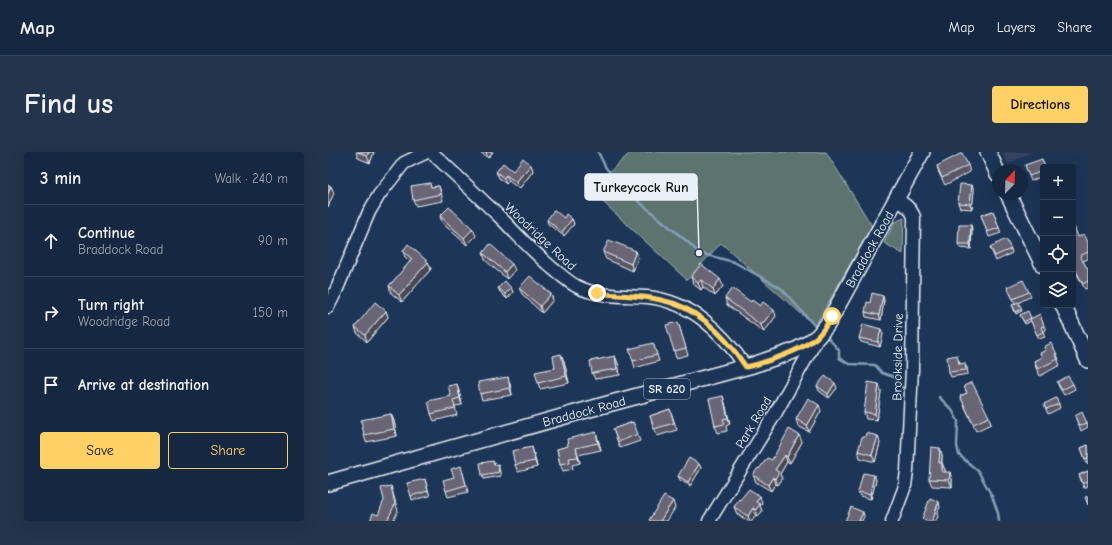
<!DOCTYPE html>
<meta charset="utf-8">
<style>
:root{--surface:#162841;--page:#23344c;--text:#f1f3f6;--muted:#9ea6b1;--line:#35445a;--accent:#ffd166}
body{margin:0;font-family:"Comic Neue",sans-serif;background:var(--page);color:var(--text)}
.controls{position:absolute;right:12px;top:12px;display:grid;overflow:hidden;border-radius:4px;box-shadow:0 4px 16px #0002}
.controls button{width:36px;height:36px;display:grid;place-items:center;padding:0;border:0;border-bottom:1px solid var(--line);background:var(--surface);color:var(--text);font:20px sans-serif}
.compass{position:absolute;left:664px;top:12px;width:36px;height:36px;border-radius:50%;background:var(--surface);box-shadow:0 4px 16px #0002;rotate:23deg}
.stop{position:absolute;width:12px;height:12px;margin:-9px;border:3px solid #ffd166;border-radius:50%;background:#fff}
.stop.end{background:#ffd166;border-color:#fff;box-shadow:0 1px 4px #0008}
.list{margin:0;padding:0;list-style:none}
h2{display:flex;justify-content:space-between;align-items:center;height:52px;margin:0;padding:0 16px;font-size:17px}
h2 small{font-size:13px;font-weight:400;color:var(--muted)}
.list li{display:grid;grid-template-columns:26px 1fr auto;gap:12px;align-items:center;box-sizing:border-box;height:72px;padding:0 16px;border-top:1px solid var(--line)}
.list b{display:block;font-size:15px;white-space:nowrap}
.list p{margin:0;font-size:13px;white-space:nowrap;color:var(--muted)}
.list em{font-size:13px;font-style:normal;color:var(--muted)}
.actions{display:flex;gap:8px;padding:12px 16px}
.actions a{flex:1;padding:9px 0;border:1px solid var(--accent);border-radius:4px;text-align:center;font-size:14px;color:var(--accent)}
.actions .main{background:var(--accent);color:#111}
.icon{flex:none;width:22px;height:22px;fill:none;stroke:currentColor;stroke-width:2;stroke-linecap:round;stroke-linejoin:round}
.map{position:relative;flex:none;width:760px;height:369px;overflow:hidden;border-radius:4px}
header{display:flex;align-items:center;gap:24px;box-sizing:border-box;height:56px;padding:0 20px;background:var(--surface);border-bottom:1px solid var(--line)}
header strong{font-size:19px}
nav{display:flex;gap:22px;margin-inline-start:auto;font-size:14px}
.intro{display:flex;align-items:center;justify-content:space-between;box-sizing:border-box;height:96px;padding:0 24px}
h1{margin:0;font-size:28px}
.button{padding:10px 18px;border-radius:4px;background:var(--accent);color:#111;font-size:14px;font-weight:700}
main{display:flex;gap:24px;padding:0 24px}
aside{flex:1;background:var(--surface);border-radius:4px;box-shadow:0 4px 16px #0002}
.map>svg:first-child{display:block}
.built{fill:#344360}
.green{fill:#5d736f;stroke:#a2b2b4}
.lines{fill:none;stroke-linecap:round;stroke-linejoin:round}
.stream{stroke:#839fb4;stroke-width:2.5}
.minor-casing{stroke:#e8f1f8;stroke-width:15}
.major-casing{stroke:#e8f1f8;stroke-width:18}
.minor{stroke:#1d3557;stroke-width:12}
.major{stroke:#1d3557;stroke-width:15}
.wall{fill:#5a5765;stroke:#e8f1f8}
.shaded-wall{fill:#4a4752;stroke:#e8f1f8}
.building{fill:#696575;stroke:#e8f1f8}
.route{stroke:#ffd166;stroke-width:5}
.labels{text-anchor:middle;stroke-width:3;stroke-linejoin:round;paint-order:stroke}
.shield{fill:#1d3557;stroke:#abb9c8;stroke-width:1}
.shield-label{font-size:12px;font-weight:bold;fill:#e8f1f8}
.street-label{font-size:13px;fill:#e8f1f8;stroke:#1d3557}
.leader{fill:none;stroke:#e8f1f8;stroke-width:1.5}
.callout-dot{fill:#e8f1f8;stroke:#1d3557;stroke-width:1.5}
.callout{fill:#e8f1f8;stroke:#e8f1f8;stroke-width:1.5}
.callout-label{font-size:14px;text-anchor:middle;font-weight:bold;fill:#111}
</style>
<header>
<strong>Map</strong>
<nav><a>Map</a><a>Layers</a><a>Share</a></nav>
</header>
<div class="intro"><h1>Find us</h1><a class="button">Directions</a></div>
<main>
<aside>
<h2>3 min<small>Walk · 240 m</small></h2>
<ul class="list">
<li><svg class="icon" aria-label="ahead" viewBox="0 0 24 24"><path d="M12 20V5M6 11l6-6 6 6"/></svg><div><b>Continue</b><p>Braddock Road</p></div><em>90 m</em></li>
<li><svg class="icon" aria-label="right" viewBox="0 0 24 24"><path d="M7 20v-9h11M14 6l5 5-5 5"/></svg><div><b>Turn right</b><p>Woodridge Road</p></div><em>150 m</em></li>
<li><svg class="icon" aria-label="arrive" viewBox="0 0 24 24"><path d="M6 21V4h12l-3 4 3 4H6"/></svg><div><b>Arrive at destination</b></div></li>
</ul>
<div class="actions"><a class="main">Save</a><a>Share</a></div>
</aside>
<div class="map">
<svg width="760" height="369" viewBox="0 0 760 369">
<rect width="100%" height="100%" fill="#1d3557"/>
<filter id="ink" filterUnits="userSpaceOnUse"><feTurbulence type="fractalNoise" baseFrequency=".025" numOctaves="2"/><feDisplacementMap in="SourceGraphic" scale="8" xChannelSelector="R" yChannelSelector="G"/><feConvolveMatrix kernelMatrix="1 2 1 2 8 2 1 2 1" color-interpolation-filters="sRGB"/></filter>
<g filter="url(#ink)">
<polygon class="built" points="674,0 704,0 680,12"/>
<g class="green">
<polygon points="303,0 498,0 544,74 487,174 393,91 359,128 262,38"/>
<polygon points="576,66 575,102 556,91 567,70"/>
</g>
<g class="lines">
<g class="stream">
<polyline points="270,0 278,16 298,39 361,91 371,101 406,110 453,136 486,173"/>
<polyline points="499,185 511,198 511,206 521,212 547,213 554,221 566,225 577,239"/>
<polyline points="611,245 624,258 630,269 629,294 631,303 650,319 664,344 670,361 671,369"/>
</g>
<g class="minor-casing">
<g id="minor">
<path d="M 103,0 C 128,23 152,46 176,69 C 191,85 207,101 224,116 C 232,122 239,129 248,134 C 271,146 295,143 320,145 C 364,150 394,180 418,215"/>
<polyline points="0,155 8,139 41,60 51,43 76,11 99,0"/>
<polyline points="381,369 447,262 490,185"/>
<path d="M 564,369 L 577,334 L 579,319 L 584,217 L 586,65 C 583,56 576,52 568,47"/>
</g>
</g>
<g class="major-casing">
<g id="major">
<polyline points="660,0 670,22"/>
<polyline points="680,42 715,113"/>
<polyline points="735,153 760,208"/>
<polyline points="0,331 276,253 425,213 466,199 479,192 490,184 499,173 594,0"/>
</g>
</g>
<use href="#minor" class="minor"/>
<use href="#major" class="major"/>
</g>
<g class="wall">
<polygon points="28,0 46,0 42,11 30,6"/>
<polygon points="152,0 165,0 160,6"/>
<polygon points="203,13 205,19 191,37 181,29 178,32 171,26 168,20 185,19"/>
<polygon points="640,13 642,20 617,33 611,21 609,14"/>
<polygon points="697,13 715,15 715,24 703,29"/>
<polygon points="102,31 103,35 111,34 113,40 115,49 88,54 85,48"/>
<polygon points="646,38 644,57 632,56 630,51"/>
<polygon points="665,59 673,81 661,85 653,63"/>
<polygon points="112,64 148,84 139,93 114,71"/>
<polygon points="236,66 244,67 246,72 236,84 220,72 219,68"/>
<polygon points="745,72 750,85 760,90 760,107 755,109 760,118 760,136 757,137 745,115"/>
<polygon points="643,73 644,78 643,97 632,96 630,92"/>
<polygon points="662,95 683,97 684,101 668,109"/>
<polygon points="75,99 100,110 103,117 74,150 63,141 61,134 82,110 77,105"/>
<polygon points="308,99 310,106 305,119 278,107 275,100"/>
<polygon points="155,101 187,118 179,127 157,108"/>
<polygon points="363,125 395,134 387,144 375,135 373,138 365,132"/>
<polygon points="679,135 701,140 703,144 690,151 694,159 688,162 684,153 687,151"/>
<polygon points="170,136 183,136 185,140 179,147 172,140"/>
<polygon points="191,136 223,142 225,148 214,161 194,142"/>
<polygon points="397,146 423,150 432,154 448,164 436,180 399,153"/>
<polygon points="556,148 553,168 538,165 537,160 542,151"/>
<polygon points="58,159 60,165 39,190 29,181 27,175"/>
<polygon points="692,163 703,166 716,174 718,178 715,180 717,185 711,187 703,169 697,172"/>
<polygon points="350,170 360,203 348,206 346,199"/>
<polygon points="555,182 552,195 533,190 531,186"/>
<polygon points="325,191 331,209 307,216 305,209"/>
<polygon points="716,195 729,202 731,208 730,209 732,213 712,224 708,216 706,209 714,205 712,201 718,199"/>
<polygon points="631,208 632,212 639,215 640,222 623,225 621,220"/>
<polygon points="236,209 241,231 212,237 210,231"/>
<polygon points="290,211 292,223 267,227 264,221"/>
<polygon points="729,230 745,232 747,237 736,243 731,235"/>
<polygon points="182,232 184,243 154,248 152,242"/>
<polygon points="489,234 509,236 501,246 491,239"/>
<polygon points="636,234 661,265 663,272 648,279 632,244 639,241"/>
<polygon points="131,239 134,253 127,254 129,263 106,269 103,262 123,244"/>
<polygon points="553,239 549,268 538,267 536,260"/>
<polygon points="397,251 402,272 398,274 399,279 390,281 387,274"/>
<polygon points="716,252 731,252 732,256 720,262"/>
<polygon points="342,257 349,278 329,284 322,264"/>
<polygon points="493,259 481,280 470,274 468,267"/>
<polygon points="63,262 66,269 69,284 38,290 36,283"/>
<polygon points="747,264 759,271 760,275 753,279"/>
<polygon points="305,270 312,289 292,296 285,277"/>
<polygon points="537,285 552,291 547,310 532,306 530,299"/>
<polygon points="270,287 273,298 250,303 252,311 244,313 245,317 235,319 232,312 229,297"/>
<polygon points="474,290 462,311 459,310 452,322 454,327 450,333 447,332 443,339 428,330 425,323 431,317 444,308"/>
<polygon points="760,293 760,311 759,312 753,296"/>
<polygon points="612,296 614,303 614,311 617,318 617,320 624,327 624,335 604,334 601,327"/>
<polygon points="206,302 209,315 190,320 187,313"/>
<polygon points="165,309 167,313 170,312 173,324 156,327 154,323"/>
<polygon points="371,312 373,316 362,334 352,328 350,324"/>
<polygon points="760,319 760,334 756,336 751,323"/>
<polygon points="135,321 140,340 120,345 118,339 126,325"/>
<polygon points="546,323 548,328 543,347 532,344 530,340"/>
<polygon points="97,327 102,344 84,348 83,344"/>
<polygon points="412,348 434,351 432,354 434,359 430,365 428,363 424,369 420,369 409,362 406,355"/>
</g>
<g class="shaded-wall">
<polygon points="41,0 46,0 42,11 39,4"/>
<polygon points="158,0 165,0 160,6"/>
<polygon points="203,13 205,19 191,37 188,30"/>
<polygon points="178,23 181,29 178,32 176,26"/>
<polygon points="644,33 646,38 644,57 642,52"/>
<polygon points="3,34 6,41 0,55 0,42"/>
<polygon points="244,67 246,72 236,84 234,80"/>
<polygon points="643,73 644,78 643,97 642,92"/>
<polygon points="145,77 148,84 139,93 136,86"/>
<polygon points="308,99 310,106 305,119 303,112"/>
<polygon points="100,110 103,117 74,150 71,143"/>
<polygon points="184,112 187,118 179,127 177,120"/>
<polygon points="392,127 395,134 387,144 385,137"/>
<polygon points="373,128 375,135 373,138 370,131"/>
<polygon points="183,136 185,140 179,147 177,142"/>
<polygon points="223,142 225,148 214,161 212,154"/>
<polygon points="555,144 556,148 553,168 551,163"/>
<polygon points="446,158 448,164 436,180 433,173"/>
<polygon points="58,159 60,165 39,190 37,183"/>
<polygon points="553,177 555,182 552,195 550,190"/>
<polygon points="233,202 236,209 241,231 238,224"/>
<polygon points="287,204 290,211 292,223 289,217"/>
<polygon points="180,225 182,232 184,243 182,236"/>
<polygon points="507,231 509,236 501,246 500,242"/>
<polygon points="129,232 131,239 134,253 132,246"/>
<polygon points="551,232 553,239 549,268 547,262"/>
<polygon points="395,244 397,251 402,272 400,266"/>
<polygon points="491,253 493,259 481,280 479,274"/>
<polygon points="63,262 66,269 69,284 66,277"/>
<polygon points="268,280 270,287 273,298 270,291"/>
<polygon points="471,283 474,290 462,311 459,305"/>
<polygon points="550,284 552,291 547,310 544,303"/>
<polygon points="204,295 206,302 209,315 207,309"/>
<polygon points="248,296 250,303 252,311 250,305"/>
<polygon points="612,296 614,303 613,318 611,311"/>
<polygon points="457,303 459,310 452,322 454,327 450,333 447,327 447,318"/>
<polygon points="614,311 617,318 616,326 614,320"/>
<polygon points="371,312 373,316 362,334 360,330"/>
<polygon points="622,320 624,327 624,335 621,328"/>
<polygon points="546,323 548,328 543,347 542,342"/>
<polygon points="445,325 447,332 443,339 440,333"/>
<polygon points="63,334 65,341 70,359 65,369 59,369"/>
<polygon points="432,344 434,351 432,354 434,359 430,365 428,358 428,350"/>
<polygon points="345,349 347,356 339,369 332,369"/>
<polygon points="611,350 612,355 609,362 610,364 608,369 604,369"/>
<polygon points="425,356 428,363 424,369 422,369 420,364"/>
<polygon points="535,360 536,364 534,369 531,369"/>
</g>
<g class="building">
<polygon points="30,0 41,0 39,4"/>
<polygon points="634,1 640,13 614,26 609,14"/>
<polygon points="195,6 203,13 188,30 178,23 176,26 168,20 175,11 185,19"/>
<polygon points="714,7 717,15 715,15 715,19 701,24 697,13"/>
<polygon points="102,31 103,35 111,34 113,42 85,48 83,34"/>
<polygon points="632,32 644,33 642,52 630,51"/>
<polygon points="0,33 3,34 0,42"/>
<polygon points="121,55 145,77 136,86 112,64"/>
<polygon points="226,58 236,66 238,62 244,67 234,80 219,68"/>
<polygon points="665,59 671,76 659,80 653,63"/>
<polygon points="745,72 750,85 756,82 760,90 760,100 752,104 760,118 760,129 755,132 745,113"/>
<polygon points="631,73 643,73 642,92 630,92"/>
<polygon points="678,87 683,97 667,104 662,95"/>
<polygon points="281,88 308,99 303,112 275,100"/>
<polygon points="80,92 100,110 71,143 61,134 84,107 75,99"/>
<polygon points="162,92 184,112 177,120 155,101"/>
<polygon points="373,112 392,127 385,137 373,128 370,131 363,125"/>
<polygon points="202,124 223,142 212,154 191,136"/>
<polygon points="695,128 701,140 685,147 679,135"/>
<polygon points="177,129 183,136 177,142 170,136"/>
<polygon points="404,136 423,150 424,148 432,154 435,150 446,158 433,173 397,146"/>
<polygon points="544,141 555,144 551,163 537,160 539,150 542,151"/>
<polygon points="47,150 58,159 37,183 27,175"/>
<polygon points="690,150 694,157 688,160 684,153"/>
<polygon points="700,159 703,166 696,170 692,163"/>
<polygon points="712,162 716,174 713,175 715,180 709,183 702,167"/>
<polygon points="350,170 358,196 346,199 338,173"/>
<polygon points="535,172 553,177 550,190 531,186"/>
<polygon points="325,191 329,203 305,209 301,197"/>
<polygon points="723,191 729,202 727,202 730,207 710,217 706,209 714,205 712,201 718,198 716,195"/>
<polygon points="233,202 238,224 210,231 207,220 227,216 225,204"/>
<polygon points="629,203 631,212 637,211 638,218 621,220 619,205"/>
<polygon points="287,204 289,217 264,221 262,209"/>
<polygon points="497,224 507,231 500,242 489,234"/>
<polygon points="740,224 745,232 734,238 729,230"/>
<polygon points="180,225 182,236 152,242 150,230"/>
<polygon points="540,230 551,232 547,262 536,260"/>
<polygon points="644,230 661,265 645,272 632,244 639,241 636,234"/>
<polygon points="129,232 132,246 125,248 127,256 103,262 100,249 123,244 120,234"/>
<polygon points="395,244 400,266 395,267 397,272 387,274 381,247"/>
<polygon points="480,246 491,253 479,274 468,267"/>
<polygon points="728,246 731,252 718,257 716,252"/>
<polygon points="342,257 346,271 326,277 322,264"/>
<polygon points="754,260 759,271 751,274 747,264"/>
<polygon points="63,262 66,277 36,283 33,268"/>
<polygon points="305,270 310,282 290,290 285,277"/>
<polygon points="461,277 471,283 459,305 457,303 447,318 451,320 447,327 445,325 440,333 425,323 430,316 431,317 439,306 444,308"/>
<polygon points="268,280 270,291 248,296 250,305 241,306 242,310 232,312 229,297 240,294 239,287"/>
<polygon points="538,281 550,284 544,303 530,299 534,285 537,285"/>
<polygon points="760,293 760,306 757,307 753,296"/>
<polygon points="204,295 207,309 187,313 184,299"/>
<polygon points="603,295 612,296 611,311 614,311 614,320 622,320 621,328 601,327"/>
<polygon points="361,306 371,312 360,330 350,324"/>
<polygon points="165,309 166,313 170,312 171,320 154,323 152,311"/>
<polygon points="133,314 138,333 118,339 115,328 126,325 123,317"/>
<polygon points="760,319 760,329 755,331 751,323"/>
<polygon points="535,321 546,323 542,342 530,340"/>
<polygon points="97,327 100,339 83,344 79,331"/>
<polygon points="63,334 67,352 59,369 42,369 45,361 50,363 56,348 53,336"/>
<polygon points="421,337 432,344 428,350 432,352 428,358 425,356 420,364 406,355 411,347 412,348"/>
<polygon points="336,344 345,349 332,369 322,369 321,368"/>
<polygon points="760,344 760,353 757,345"/>
<polygon points="602,346 611,350 607,359 608,359 604,369 598,369 594,367"/>
<polygon points="523,355 535,360 531,369 517,369"/>
</g>
</g>
<g class="lines" filter="url(#ink)">
<path class="route" d="M 269,141 C 290,144 312,143 333,148 C 370,155 398,185 418,215 C 439,210 473,199 489,185 C 495,179 500,171 504,164"/>
</g>
<g class="labels">
<rect class="shield" x="316" y="227" width="46" height="20" rx="3"/>
<g class="shield-label">
<text x="339" y="241">SR 620</text>
</g>
<g class="street-label">
<text transform="translate(213 84) rotate(43)" y="5">Woodridge Road</text>
<text transform="translate(541 97) rotate(-61)" y="5">Braddock Road</text>
<text transform="translate(569 205) rotate(-89)" y="5">Brookside Drive</text>
<text transform="translate(256 259) rotate(-15)" y="5">Braddock Road</text>
<text transform="translate(425 270) rotate(-59)" y="5">Park Road</text>
</g>
</g>
<path class="leader" d="M371 101L369 35"/>
<circle class="callout-dot" cx="371" cy="101" r="4"/>
<rect class="callout" x="257" y="22" width="112" height="26" rx="4"/>
<g class="callout-label">
<text x="313" y="40">Turkeycock Run</text>
</g>
</svg>
<div class="controls">
<button>+</button>
<button>−</button>
<button><svg class="icon" aria-label="locate" viewBox="0 0 24 24"><circle cx="12" cy="12" r="6"/><path d="M12 2v4M12 18v4M2 12h4M18 12h4"/></svg></button>
<button><svg class="icon" aria-label="layers" viewBox="0 0 24 24"><path d="M12 4l9 5-9 5-9-5zM3 14l9 5 9-5"/></svg></button>
</div>
<svg class="compass" viewBox="-18 -18 36 36"><path d="M0-13l5 13h-10z" fill="#e53935"/><path d="M0 13l5-13h-10z" fill="#9ea6b1"/></svg>
<div class="stop" style="left:504px;top:164px"></div>
<div class="stop end" style="left:269px;top:141px"></div>
</div>
</main>
